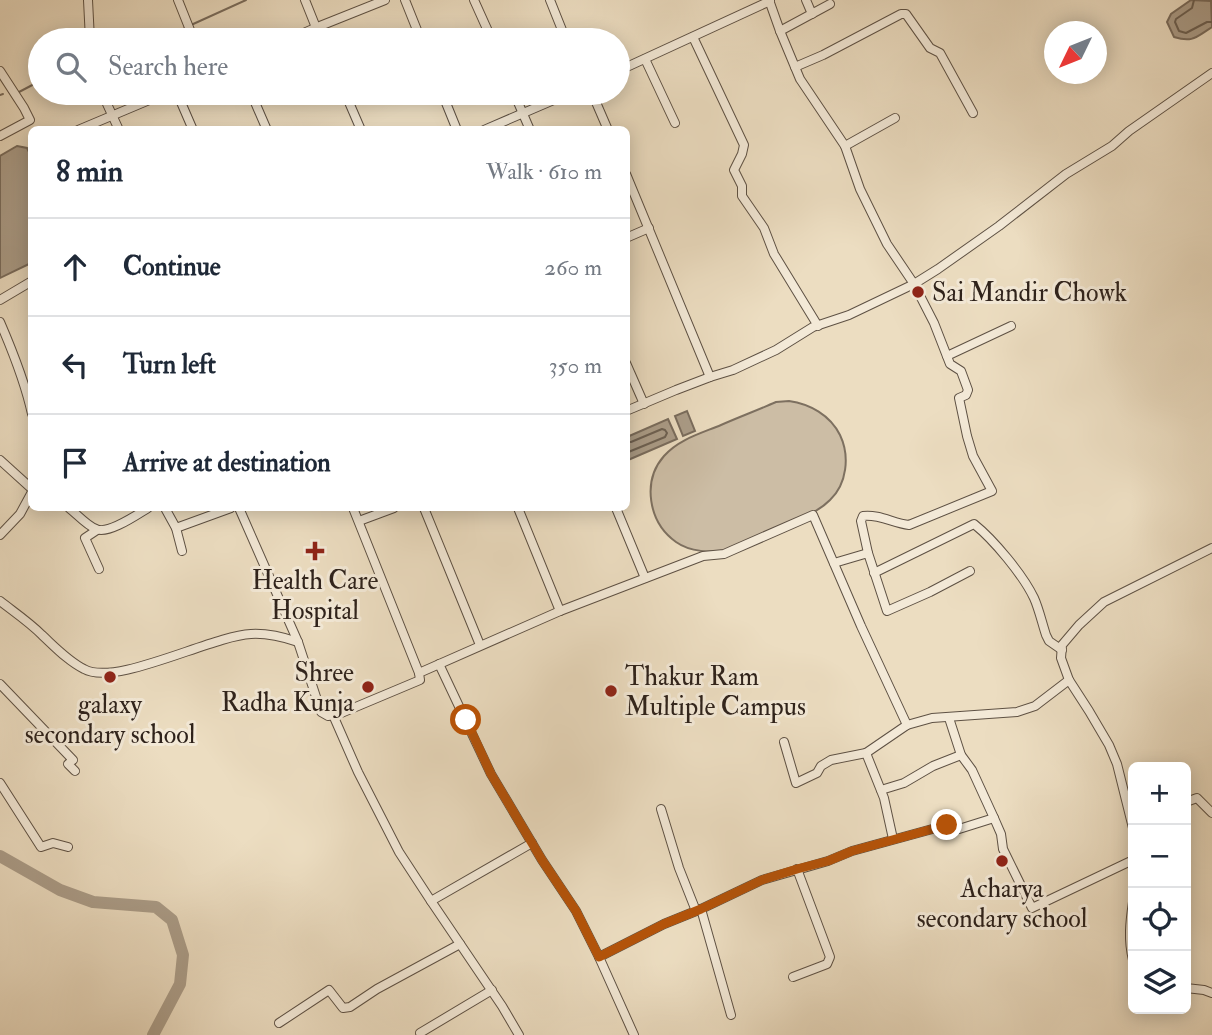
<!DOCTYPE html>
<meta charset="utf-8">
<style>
:root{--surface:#fff;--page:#f2f2f3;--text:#1f2937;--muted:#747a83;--line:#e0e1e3}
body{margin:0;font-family:"IM FELL Double Pica",serif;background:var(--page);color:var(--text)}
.controls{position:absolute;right:21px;bottom:21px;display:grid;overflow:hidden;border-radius:10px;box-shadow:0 4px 18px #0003}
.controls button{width:63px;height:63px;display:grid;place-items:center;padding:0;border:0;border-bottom:2px solid var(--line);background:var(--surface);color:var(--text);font:35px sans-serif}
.compass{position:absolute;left:1044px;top:21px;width:63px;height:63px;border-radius:50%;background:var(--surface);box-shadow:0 4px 18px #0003;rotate:227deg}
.stop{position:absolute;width:21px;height:21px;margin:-16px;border:5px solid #b45309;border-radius:50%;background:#fff}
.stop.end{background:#b45309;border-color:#fff;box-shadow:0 2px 7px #0008}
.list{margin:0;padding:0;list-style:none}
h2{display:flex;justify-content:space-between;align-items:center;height:91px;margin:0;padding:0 28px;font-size:30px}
h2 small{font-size:23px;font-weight:400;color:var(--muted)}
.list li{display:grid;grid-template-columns:46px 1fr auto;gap:21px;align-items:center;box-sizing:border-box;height:98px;padding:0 28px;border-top:2px solid var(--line)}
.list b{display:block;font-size:26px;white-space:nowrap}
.list em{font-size:23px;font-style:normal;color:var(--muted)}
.icon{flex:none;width:38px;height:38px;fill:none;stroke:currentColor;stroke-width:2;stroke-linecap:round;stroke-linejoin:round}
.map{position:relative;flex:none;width:1212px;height:1035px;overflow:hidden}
.search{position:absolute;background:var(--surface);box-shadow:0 4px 18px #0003;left:28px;top:28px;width:602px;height:77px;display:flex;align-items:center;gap:18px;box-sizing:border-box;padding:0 24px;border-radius:38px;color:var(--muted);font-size:26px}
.panel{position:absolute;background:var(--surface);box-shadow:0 4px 18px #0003;left:28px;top:126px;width:602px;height:385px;border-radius:10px}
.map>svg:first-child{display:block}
.green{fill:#ccbda5;stroke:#7d7060;stroke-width:2}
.water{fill:#ab9d89;stroke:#796c5d;stroke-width:2}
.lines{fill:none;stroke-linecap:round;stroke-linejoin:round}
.shore{stroke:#6c6052;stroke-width:2}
.stream{stroke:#796c5d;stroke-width:2}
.river{stroke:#ab9d89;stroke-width:12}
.minor-casing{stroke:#5e5144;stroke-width:10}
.minor{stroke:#f3e9d7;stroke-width:8}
.route{stroke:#b45309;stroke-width:9}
.poi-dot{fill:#8f2418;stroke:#f3e9d7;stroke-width:2.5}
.labels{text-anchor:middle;stroke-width:6;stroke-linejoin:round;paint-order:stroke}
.poi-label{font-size:26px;fill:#2e221b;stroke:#f3e9d7}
</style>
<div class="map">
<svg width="1212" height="1035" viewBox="0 0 1212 1035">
<rect width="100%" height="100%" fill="#ecddc1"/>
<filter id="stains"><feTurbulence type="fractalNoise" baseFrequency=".00286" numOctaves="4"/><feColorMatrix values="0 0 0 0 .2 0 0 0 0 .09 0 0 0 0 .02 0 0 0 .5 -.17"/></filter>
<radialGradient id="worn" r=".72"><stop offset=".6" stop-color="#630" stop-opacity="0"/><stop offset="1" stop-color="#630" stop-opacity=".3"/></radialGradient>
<path class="green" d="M 789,401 C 810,404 830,415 840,435 C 850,456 847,484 830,500 C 817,513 799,519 783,526 C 764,534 746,542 728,550 C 711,553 690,552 676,542 C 648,522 642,481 664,456 C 679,439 702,433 721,425 C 739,417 758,410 776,402 Z"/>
<g class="water">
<path d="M 1191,0 L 1211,1 L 1212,27 C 1196,37 1193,43 1174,37 L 1167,22 L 1171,14 Z"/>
<polygon points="17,146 27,148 31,156 31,263 0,278 0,156"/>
<polygon points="687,411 695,431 683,436 675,416"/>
<polygon points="668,419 677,439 628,460 627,456 627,437"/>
</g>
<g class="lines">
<g class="shore">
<polyline points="1194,0 1192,8 1176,19 1175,22 1179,31 1186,33 1207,22 1212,22"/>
<polyline points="626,442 631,442 662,429 665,430 667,433 665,437 626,453"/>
</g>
<g class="stream">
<polyline points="191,25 246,0"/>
<polyline points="150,40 186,28"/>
<polyline points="19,92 40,81"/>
<polyline points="0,95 3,94"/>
</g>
<polyline class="river" points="0,856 60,890 93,902 156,907 172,920 183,955 180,984 153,1035"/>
<g class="minor-casing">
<g id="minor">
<polyline points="88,0 90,40"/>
<polyline points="178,0 194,40"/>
<polyline points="305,0 321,40"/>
<polyline points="405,0 421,40"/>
<polyline points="474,0 492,40"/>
<polyline points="550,0 566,40"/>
<path d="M 769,0 L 780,31 L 800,79 L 845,146 L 860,189 L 887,244 L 914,284 L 934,323 L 950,364 L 961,371 L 968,390 L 966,395 L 959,398 L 967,436 L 973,456 L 992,491 L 909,525 C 893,523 879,514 863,516 L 861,521 L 868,553"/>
<polyline points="806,0 812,14"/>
<polyline points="780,31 830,4"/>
<polyline points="693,37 744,145 742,154 734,170 742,186 742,196 764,228 774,254 818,326"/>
<polyline points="288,40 315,28 385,0"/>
<polyline points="645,59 675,123"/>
<polyline points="795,67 823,55 901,14 906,14 930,48 940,53 973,113"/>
<polyline points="0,71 24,108 30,120 0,136"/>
<polyline points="618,71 770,1"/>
<polyline points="102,93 119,130"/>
<polyline points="177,93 193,130"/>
<polyline points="251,93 267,130"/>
<polyline points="345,93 361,130"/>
<polyline points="442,93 457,130"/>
<polyline points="514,93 530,130"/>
<polyline points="592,93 608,130"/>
<polyline points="78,130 166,93"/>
<polyline points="484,130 570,93"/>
<polyline points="845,146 895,118"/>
<polyline points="626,174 710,377"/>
<polyline points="626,238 649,228"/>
<polyline points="0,300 32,281"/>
<path d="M 0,322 C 13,352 25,382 32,414"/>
<polyline points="947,356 1011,326"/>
<polyline points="626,363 644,404"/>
<polyline points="626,411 676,390 710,377 733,370 776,350 813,327 849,315 914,284 938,269 999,226 1066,174 1112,146 1129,131 1212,73"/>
<polyline points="0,460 32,489"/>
<path d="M 69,508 C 77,514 86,525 96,529 C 108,535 138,514 148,508"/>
<polyline points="165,508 176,528 182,551"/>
<polyline points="239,508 298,642 321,712 328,716 339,714 420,680 419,673 560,611 703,556 724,554 733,550 813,515 861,626 907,725"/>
<polyline points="353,508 419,673"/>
<polyline points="424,508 480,645"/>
<polyline points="518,508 560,611"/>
<polyline points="616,508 645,578"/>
<polyline points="359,521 394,508"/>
<polyline points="176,528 231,508"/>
<polyline points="97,530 85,538 99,569"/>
<polyline points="0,535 20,514 32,492"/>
<polyline points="834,563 868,553 887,611 930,592 970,571"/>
<path d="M 874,573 L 974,524 C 994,540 1023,575 1034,598 C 1039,609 1042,623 1046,635 L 1049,641 L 1062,650"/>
<path d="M 0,601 C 14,612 29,622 42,635 C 55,647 68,661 84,669 C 116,687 211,636 251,634 C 267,633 283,637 298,642"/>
<polyline points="439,664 491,774 542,860 576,911 599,957 634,1035"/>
<polyline points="0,684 73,760 68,764 75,771"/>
<polyline points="333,715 358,772 399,852 431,901 502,1006 519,1035"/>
<polyline points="949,718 961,755 972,770 994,818 1001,834 1003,849 1032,908 1133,860"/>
<polyline points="784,742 796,783 817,773 821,766 831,760 866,753"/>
<polyline points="0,783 41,847 53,843 68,847"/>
<polyline points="881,790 904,783 933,766 961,755"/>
<polyline points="1186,802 1197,798 1212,813"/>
<polyline points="661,809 679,868 696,911"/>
<polyline points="1133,828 1117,764 1109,745 1089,711 1069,680 1061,658 1062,645 1079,625 1104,602 1212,548"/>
<polyline points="893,839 884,798 866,753 907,725 932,718 1017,712 1035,706 1069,680"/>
<polyline points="431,901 532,843"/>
<path d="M 1133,902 C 1130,922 1128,940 1133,960"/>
<polyline points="701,909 731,1015"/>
<polyline points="599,957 664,924 701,909 762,880 828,861 852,851 947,825 954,825 959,829 994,818"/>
<polyline points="793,977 827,964 830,957 797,869"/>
<polyline points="1186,988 1204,990 1212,993"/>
<polyline points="279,1023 329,990 343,1008 350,1007 377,989 460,944"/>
<polyline points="420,1033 492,990"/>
</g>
</g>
<use href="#minor" class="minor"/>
</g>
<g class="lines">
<polyline class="route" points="466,720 491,774 542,860 576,911 599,957 664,924 701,909 762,880 797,869 828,861 852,851 947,825"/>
</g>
<g class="poi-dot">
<circle cx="918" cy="292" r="7"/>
<path d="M311.5 540.5h7v7h7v7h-7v7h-7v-7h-7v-7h7z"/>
<circle cx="110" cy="677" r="7"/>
<circle cx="368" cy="687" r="7"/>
<circle cx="611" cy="691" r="7"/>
<circle cx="1002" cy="861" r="7"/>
</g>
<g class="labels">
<g class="poi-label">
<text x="932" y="301" text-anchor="start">Sai Mandir Chowk</text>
<text x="315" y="589">Health Care<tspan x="315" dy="30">Hospital</tspan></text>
<text x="354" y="681" text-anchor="end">Shree<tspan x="354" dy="30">Radha Kunja</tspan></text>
<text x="625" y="685" text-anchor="start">Thakur Ram<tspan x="625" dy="30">Multiple Campus</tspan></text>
<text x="110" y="713">galaxy<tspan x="110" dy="30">secondary school</tspan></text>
<text x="1002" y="897">Acharya<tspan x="1002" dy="30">secondary school</tspan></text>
</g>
</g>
<rect width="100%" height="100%" filter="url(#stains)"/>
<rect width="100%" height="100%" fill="url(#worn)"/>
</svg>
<div class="controls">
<button>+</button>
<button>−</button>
<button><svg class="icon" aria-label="locate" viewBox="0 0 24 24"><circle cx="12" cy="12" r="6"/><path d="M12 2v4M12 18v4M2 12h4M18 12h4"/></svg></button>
<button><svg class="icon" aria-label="layers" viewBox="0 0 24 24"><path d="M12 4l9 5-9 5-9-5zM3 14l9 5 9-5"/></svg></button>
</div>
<svg class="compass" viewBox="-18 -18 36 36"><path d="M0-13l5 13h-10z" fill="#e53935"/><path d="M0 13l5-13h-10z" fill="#747a83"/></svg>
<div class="stop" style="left:466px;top:720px"></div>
<div class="stop end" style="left:947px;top:825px"></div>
<div class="search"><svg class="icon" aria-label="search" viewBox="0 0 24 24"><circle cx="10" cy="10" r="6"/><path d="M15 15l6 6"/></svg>Search here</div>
<section class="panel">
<h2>8 min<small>Walk · 610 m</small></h2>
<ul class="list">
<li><svg class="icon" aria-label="ahead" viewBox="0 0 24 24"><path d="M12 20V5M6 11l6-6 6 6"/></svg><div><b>Continue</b></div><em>260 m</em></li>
<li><svg class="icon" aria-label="left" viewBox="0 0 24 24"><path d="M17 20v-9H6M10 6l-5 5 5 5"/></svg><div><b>Turn left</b></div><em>350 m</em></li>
<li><svg class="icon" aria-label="arrive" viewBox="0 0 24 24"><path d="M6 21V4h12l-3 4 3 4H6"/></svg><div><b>Arrive at destination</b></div></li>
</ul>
</section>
</div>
